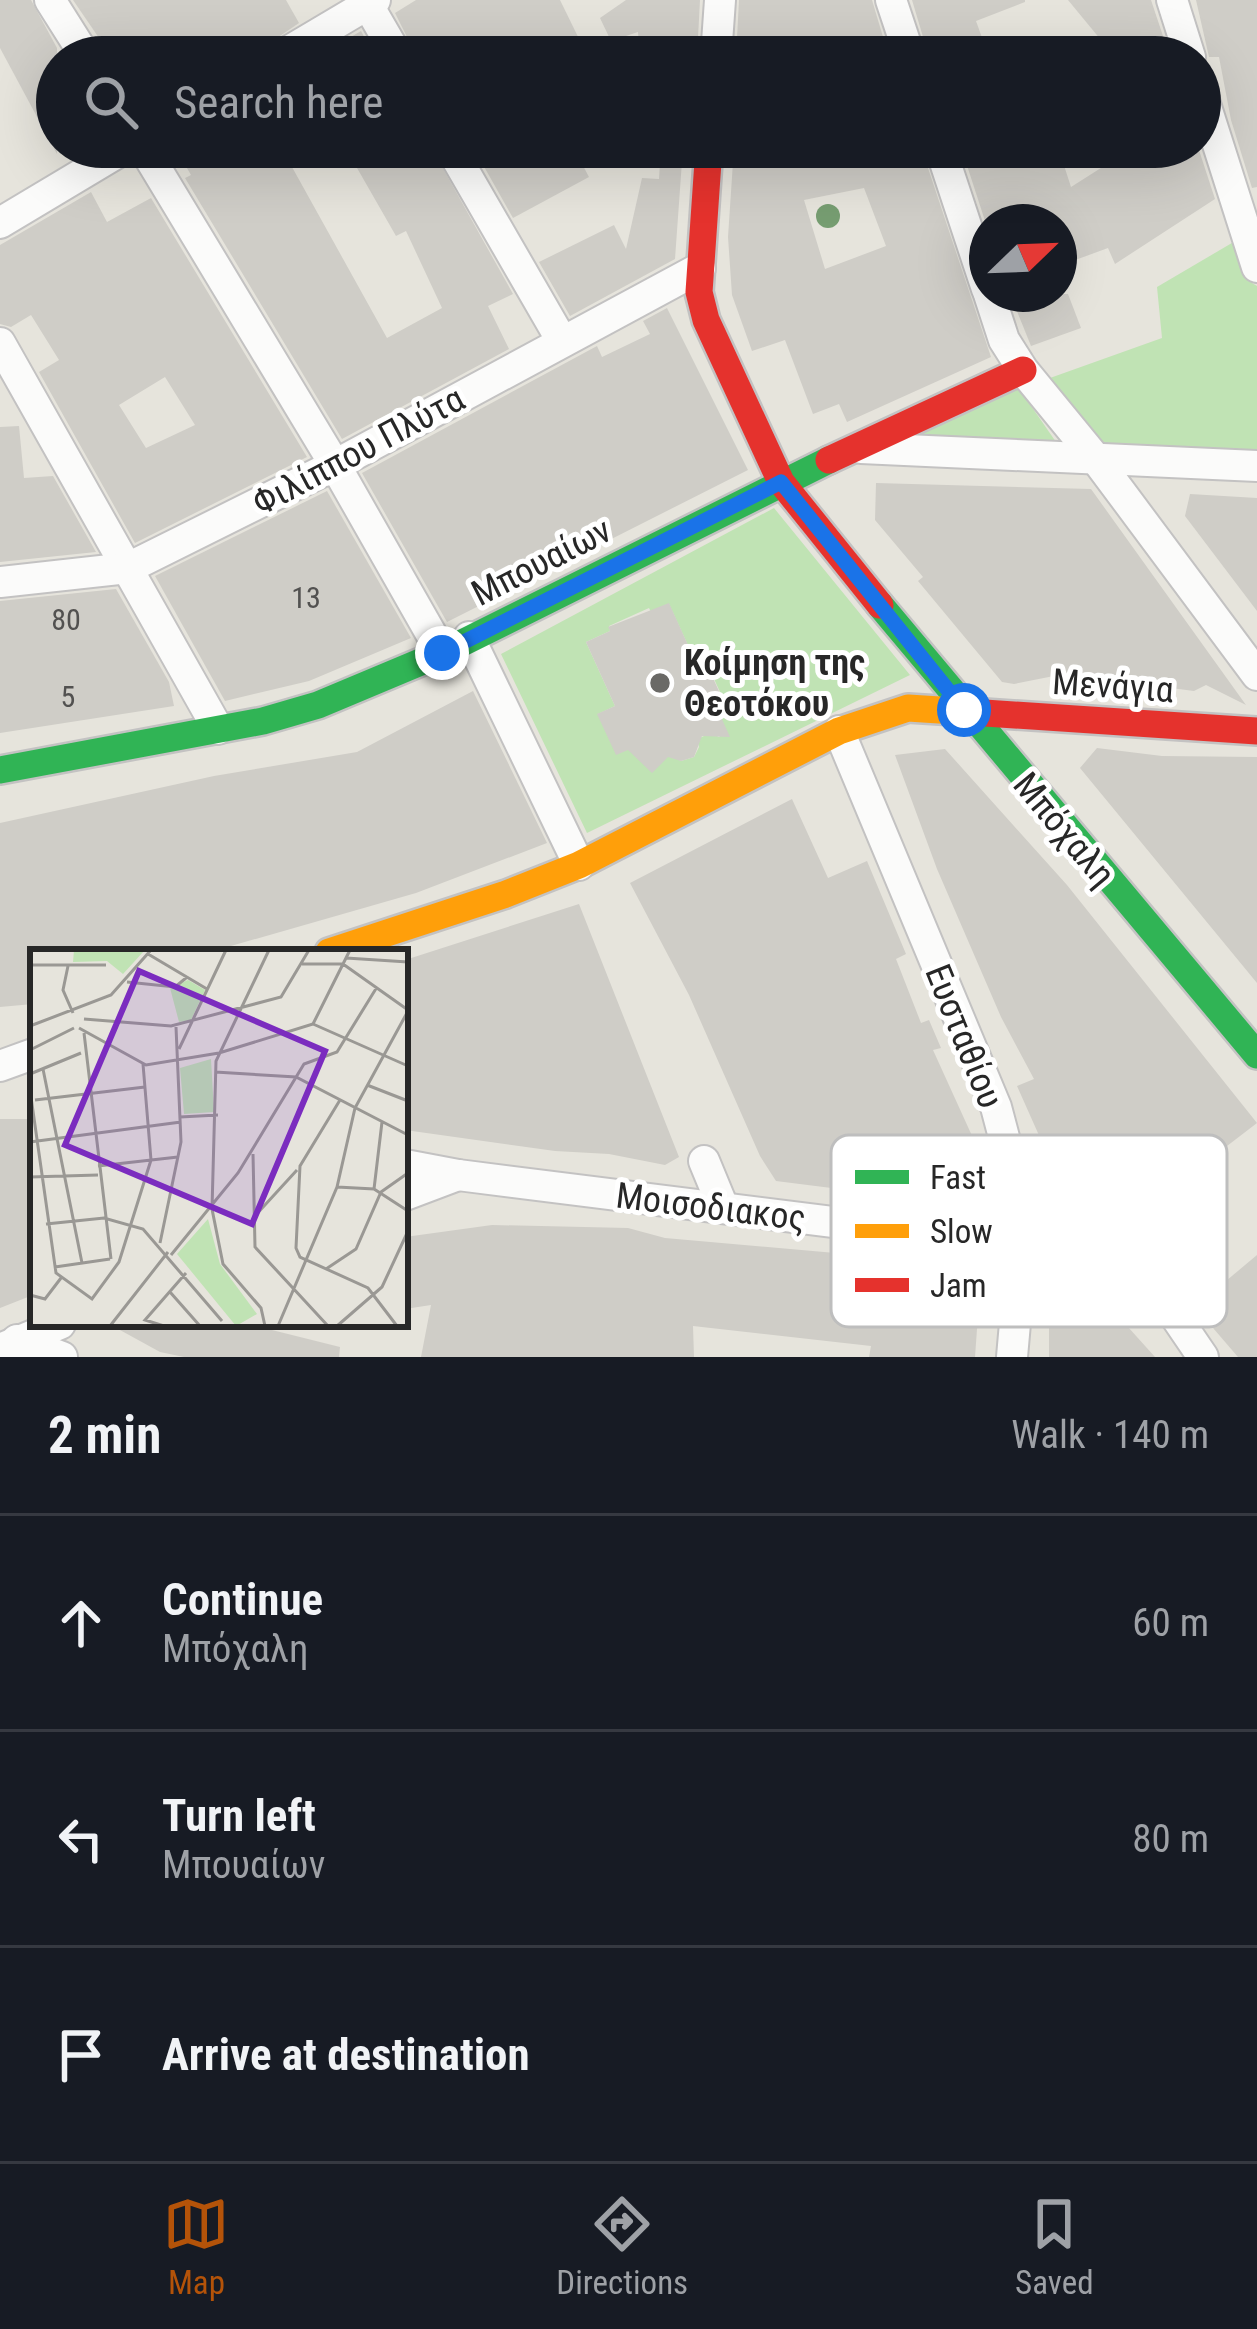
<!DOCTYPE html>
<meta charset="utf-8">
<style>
:root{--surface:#171b24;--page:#242831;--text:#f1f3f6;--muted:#9ea1a6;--line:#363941;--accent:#b45309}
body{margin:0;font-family:"Roboto Condensed",sans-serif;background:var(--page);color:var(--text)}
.compass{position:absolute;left:969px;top:204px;width:108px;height:108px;border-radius:50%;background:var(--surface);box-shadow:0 12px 48px #0002;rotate:67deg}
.stop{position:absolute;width:36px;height:36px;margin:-27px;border:9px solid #1a73e8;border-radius:50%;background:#fff}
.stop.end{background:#1a73e8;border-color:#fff;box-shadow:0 3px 12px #0008}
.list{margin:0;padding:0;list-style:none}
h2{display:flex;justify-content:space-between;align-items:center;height:156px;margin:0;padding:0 48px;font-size:51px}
h2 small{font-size:39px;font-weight:400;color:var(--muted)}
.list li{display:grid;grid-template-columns:78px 1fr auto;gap:36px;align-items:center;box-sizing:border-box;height:216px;padding:0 48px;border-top:3px solid var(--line)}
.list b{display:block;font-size:45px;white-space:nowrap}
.list p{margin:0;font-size:39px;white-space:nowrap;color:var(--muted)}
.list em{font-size:39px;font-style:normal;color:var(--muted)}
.icon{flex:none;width:66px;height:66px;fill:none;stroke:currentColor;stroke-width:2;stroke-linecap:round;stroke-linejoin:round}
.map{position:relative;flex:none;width:1257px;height:1357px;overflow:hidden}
.search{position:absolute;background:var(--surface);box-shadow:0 12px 48px #0002;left:36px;right:36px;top:36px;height:132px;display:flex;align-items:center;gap:30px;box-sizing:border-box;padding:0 42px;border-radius:66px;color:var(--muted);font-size:45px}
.sheet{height:804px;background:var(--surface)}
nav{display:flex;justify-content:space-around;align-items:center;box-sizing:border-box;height:168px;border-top:3px solid var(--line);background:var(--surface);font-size:33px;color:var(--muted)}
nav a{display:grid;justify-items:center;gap:6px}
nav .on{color:var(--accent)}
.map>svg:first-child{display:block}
.green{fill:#c0e3b4;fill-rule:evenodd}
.building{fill:#cfcdc7;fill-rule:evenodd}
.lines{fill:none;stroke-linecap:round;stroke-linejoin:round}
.street-casing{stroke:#c3c2c2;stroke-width:34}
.fast-casing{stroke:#c3c2c2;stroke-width:32}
.slow-casing{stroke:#c3c2c2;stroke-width:32}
.jam-casing{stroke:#c3c2c2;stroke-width:32}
.street{stroke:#fbfbfa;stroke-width:30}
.fast{stroke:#30b455;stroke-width:27}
.slow{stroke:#ff9f0a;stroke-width:27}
.jam{stroke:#e5322d;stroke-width:27}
.tree{fill:#769d71}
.route{stroke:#1a73e8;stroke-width:15}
.poi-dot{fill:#6a6966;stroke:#fff;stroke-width:4.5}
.labels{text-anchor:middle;stroke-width:10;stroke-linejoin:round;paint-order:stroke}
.number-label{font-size:30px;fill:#525150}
.street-label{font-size:36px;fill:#272727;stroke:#fff}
.poi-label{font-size:36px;font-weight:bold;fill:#272727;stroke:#fff;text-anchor:start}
.inset-road{fill:none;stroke:#9a9894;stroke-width:3}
.view{fill:#7b2cbf;fill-opacity:0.15;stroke:#7b2cbf;stroke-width:6}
.inset-edge{fill:none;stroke:#272727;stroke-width:6}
.key{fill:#fff;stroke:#bebebe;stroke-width:3}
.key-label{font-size:33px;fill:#272727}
</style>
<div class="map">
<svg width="1257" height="1357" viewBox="0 0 1257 1357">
<rect width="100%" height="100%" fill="#e6e4dc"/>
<g class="green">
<polygon points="1237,240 1252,283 1257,286 1257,452 1097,449 1050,378 1162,338 1157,287"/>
<polygon points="1018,387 1056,442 913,438"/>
<path d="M 774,508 L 910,675 L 587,833 L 501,654 ZM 669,604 L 697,665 L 706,661 L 724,701 L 716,706 L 726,731 L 719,737 L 711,733 L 697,739 L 699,747 L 694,757 L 681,761 L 668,753 L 653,769 L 635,746 L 598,714 L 615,706 L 586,642 L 610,631 L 609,626 L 649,608 L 651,612 Z"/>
</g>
<g class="building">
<polygon points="0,0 31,0 57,48 57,154 0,48"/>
<polygon points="73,0 286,0 299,23 249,57 112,57"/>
<polygon points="416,0 560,0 584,49 565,57 417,57 395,13"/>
<polygon points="626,0 700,0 697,57 640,57 638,32 611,41 600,18"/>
<polygon points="739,0 872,0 889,57 736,57"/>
<polygon points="912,0 1025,0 1025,2 976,21 989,57 929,57"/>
<polygon points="1068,0 1151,0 1170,57 1115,57"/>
<polygon points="1196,0 1257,0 1257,187 1252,188 1231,120 1219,57 1209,57"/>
<polygon points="361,31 375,57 317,57"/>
<polygon points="175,147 323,147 292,167 387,338 442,308 406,231 396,236 345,147 431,147 513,294 488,306 509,349 342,439 185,178 191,175"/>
<polygon points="473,147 573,147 589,177 513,218"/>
<polygon points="661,147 683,147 675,259 570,316 539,262 614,225 626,249 642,178 659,179"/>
<path d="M 734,147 L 921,147 L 991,357 L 847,422 L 839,404 L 813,414 L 785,340 L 752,351 L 732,295 L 728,237 ZM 864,188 L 886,246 L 825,269 L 804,200 Z"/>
<polygon points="961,147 1058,147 1071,187 1134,147 1198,147 1215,199 1115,264 1108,248 1059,266 1059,222 987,222 987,227"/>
<path d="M 91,192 L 107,222 L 151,198 L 307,457 L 135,543 L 39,372 L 59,360 L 31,315 L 11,327 L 0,324 L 0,245 ZM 165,377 L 195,425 L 146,448 L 119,405 Z"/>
<polygon points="1010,294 1068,294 1081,328 1031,346"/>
<polygon points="667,308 748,470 447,622 362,473 597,346 602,357 650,334 643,321"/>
<polygon points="19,426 24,478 53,476 96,552 0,562 0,427"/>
<polygon points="876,483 1091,489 1246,705 1206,685 1194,691 1064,674 1014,684 1002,682 918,581 923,577 875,520"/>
<polygon points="327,491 411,638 309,681 225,701 155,576"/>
<polygon points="1190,494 1257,498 1257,611 1185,516"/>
<polygon points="116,589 169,682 174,706 0,733 0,601"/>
<polygon points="669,603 697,665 705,661 724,702 716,706 730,737 702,736 694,757 681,761 668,757 652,773 628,750 616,755 597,714 615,706 586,642 610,631 608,627"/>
<polygon points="473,691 547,843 416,893 210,952 33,952 33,1004 0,1007 0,823 214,776 357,752"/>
<polygon points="1097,748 1162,756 1257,757 1257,983 1080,768"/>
<polygon points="945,749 1067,885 1257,1123 1171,1189 1190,1210 1170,1226 1175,1236 1154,1254 1066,1196 1017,1086 1034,1079 1001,1017 937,869 895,755"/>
<polygon points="792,799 828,878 867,861 906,954 896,959 921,1023 929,1020 941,1048 933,1050 973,1138 974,1206 776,1181 760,1156 689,995 630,883"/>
<polygon points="579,904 679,1157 665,1165 609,1154 555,1151 405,1130 405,960"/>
<polygon points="0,1119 33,1119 33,1295 0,1308"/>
<polygon points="492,1225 628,1228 665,1238 869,1256 981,1273 975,1357 869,1357 871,1346 693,1326 694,1357 421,1357 431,1305 405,1309 405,1237"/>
<polygon points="1257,1255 1257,1357 1238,1357 1195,1307"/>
<polygon points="1049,1295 1101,1297 1155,1357 1049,1357"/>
<polygon points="109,1324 248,1324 340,1347 339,1357 184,1357 160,1352"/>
</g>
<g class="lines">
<g class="street-casing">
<g id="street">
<polyline points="50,0 86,57"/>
<polyline points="365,0 398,57"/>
<polyline points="891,0 910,57"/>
<polyline points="1172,0 1190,57"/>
<polyline points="279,57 375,0"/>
<polyline points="716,57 720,0"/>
<polyline points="1200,88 1257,267"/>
<polyline points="143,147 335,465 442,653"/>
<polyline points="450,147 562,341"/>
<polyline points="940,147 987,289"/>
<polyline points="0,223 127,147"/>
<polyline points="989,294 1004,340 1023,370 1096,459 1257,675"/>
<polyline points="0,343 218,729"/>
<polyline points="861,448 1257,466"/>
<polyline points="0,582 128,568 335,465 700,268"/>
<polyline points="469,637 579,865"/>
<polyline points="839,731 996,1107 1010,1160 1022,1244 1012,1357"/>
<polyline points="0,1066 33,1054"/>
<polyline points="704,1161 723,1207"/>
<polyline points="405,1165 458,1175 1121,1258 1148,1276 1203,1357"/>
<polyline points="405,1195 458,1175"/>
<polyline points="17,1340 62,1357"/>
<polyline points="0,1349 60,1324"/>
</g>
</g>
<g class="fast-casing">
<g id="fast">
<polyline points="880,605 1257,1055"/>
<polyline points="0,770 263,721 318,705 442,653 829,460"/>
</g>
</g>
<g class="slow-casing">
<polyline id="slow" points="329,952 506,894 579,865 839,731 908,708 955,711"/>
</g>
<g class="jam-casing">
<g id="jam">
<polyline points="709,147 699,292 706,320 781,482 880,605"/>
<polyline points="829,460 1023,370"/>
<polyline points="955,711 1257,731"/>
</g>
</g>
<use href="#street" class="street"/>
<use href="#fast" class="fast"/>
<use href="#slow" class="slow"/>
<use href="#jam" class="jam"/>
</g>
<circle class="tree" cx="828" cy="216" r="12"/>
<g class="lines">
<polyline class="route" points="442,653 781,482 964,710"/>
</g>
<circle class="poi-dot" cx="660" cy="683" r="12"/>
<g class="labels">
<g class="number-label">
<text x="306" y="608">13</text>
<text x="66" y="630">80</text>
<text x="68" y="707">5</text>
</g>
<g class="street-label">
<text transform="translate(358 450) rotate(-28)" y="13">Φιλίππου Πλύτα</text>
<text transform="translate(541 561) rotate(-27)" y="13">Μπουαίων</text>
<text transform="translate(1113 685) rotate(4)" y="13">Μενάγια</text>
<text transform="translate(1065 829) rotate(50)" y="13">Μπόχαλη</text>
<text transform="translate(965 1036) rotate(68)" y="13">Ευσταθίου</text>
<text transform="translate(711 1206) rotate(7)" y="13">Μοισοδιακος</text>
</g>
<g class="poi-label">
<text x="684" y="675">Κοίμηση της<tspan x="684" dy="41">Θεοτόκου</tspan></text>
</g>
</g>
<g transform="translate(30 949)">
<rect width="378" height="378" fill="#e6e4dc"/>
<path d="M 44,1 L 112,1 L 114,2 L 93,25 L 77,12 L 43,13 ZM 158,31 L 175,41 L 161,71 L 149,73 L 140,39 ZM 181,110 L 184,163 L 154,165 L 150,119 ZM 178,270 L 190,315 L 227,365 L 206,377 L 147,305 Z" fill="#c0e3b4"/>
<path class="inset-road" d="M 118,5 L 177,40M 316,9 L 378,13M 272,15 L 313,15 L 378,61M 0,16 L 76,16M 38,17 L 33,41 L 43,64M 97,33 L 145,38 L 156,29M 54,70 L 141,77 L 251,48 L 279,1M 283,75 L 378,117M 0,77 L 81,46 L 121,1M 49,79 L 116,116 L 189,104 L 283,75 L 320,1M 54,84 L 81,310M 149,100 L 196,1M 0,101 L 44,79M 13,120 L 52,314M 185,123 L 266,128 L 378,186M 0,125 L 51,104M 337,136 L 378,152M 0,141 L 26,324 L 62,350 L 89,313 L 121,211 L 113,115M 5,151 L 115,138M 310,151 L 270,217 L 266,299 L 270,308 L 338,339 L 367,377M 150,168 L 188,166M 0,193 L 151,173M 223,205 L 225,298 L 298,377M 68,217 L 148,208M 0,228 L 68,226M 307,238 L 344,240 L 378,262M 344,240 L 352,173M 223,269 L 267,221M 16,275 L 74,269 L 113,280 L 192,372M 130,294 L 151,193 L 146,78M 141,306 L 208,224 L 274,115 L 307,103 L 347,38M 25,318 L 80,310M 296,320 L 326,300 L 351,243 L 378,224M 140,343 L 170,377M 0,346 L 15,350 L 31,329M 80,377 L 138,303M 134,377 L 115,371 L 156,324M 235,377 L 231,359 L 193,315 L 182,260 L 186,112 L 239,1M 248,377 L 307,238 L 325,159 L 378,62M 307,377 L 352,338 L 378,282"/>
<path class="view" d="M 109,22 L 295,102 L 222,275 L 35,196 Z"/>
<rect width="378" height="378" class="inset-edge"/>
</g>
<rect x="831" y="1135" width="396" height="192" rx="18" class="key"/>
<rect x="855" y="1170" width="54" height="14" fill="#30b455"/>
<rect x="855" y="1224" width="54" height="14" fill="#ff9f0a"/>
<rect x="855" y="1278" width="54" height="14" fill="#e5322d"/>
<g class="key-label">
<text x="930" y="1189">Fast</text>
<text x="930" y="1243">Slow</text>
<text x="930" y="1297">Jam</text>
</g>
</svg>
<svg class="compass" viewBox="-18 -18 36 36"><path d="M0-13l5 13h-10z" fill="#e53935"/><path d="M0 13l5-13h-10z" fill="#9ea1a6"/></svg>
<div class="stop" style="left:964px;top:710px"></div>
<div class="stop end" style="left:442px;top:653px"></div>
<div class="search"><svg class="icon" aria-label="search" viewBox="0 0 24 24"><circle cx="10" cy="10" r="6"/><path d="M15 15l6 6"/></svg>Search here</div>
</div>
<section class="sheet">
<h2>2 min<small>Walk · 140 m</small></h2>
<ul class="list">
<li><svg class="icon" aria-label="ahead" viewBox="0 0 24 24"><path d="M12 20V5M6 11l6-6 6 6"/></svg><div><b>Continue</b><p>Μπόχαλη</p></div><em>60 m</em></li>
<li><svg class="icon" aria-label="left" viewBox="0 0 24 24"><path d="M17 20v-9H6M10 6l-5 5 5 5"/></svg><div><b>Turn left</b><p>Μπουαίων</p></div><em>80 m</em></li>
<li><svg class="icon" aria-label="arrive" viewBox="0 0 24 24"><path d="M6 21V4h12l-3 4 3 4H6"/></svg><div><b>Arrive at destination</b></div></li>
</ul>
</section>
<nav>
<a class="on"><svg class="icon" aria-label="map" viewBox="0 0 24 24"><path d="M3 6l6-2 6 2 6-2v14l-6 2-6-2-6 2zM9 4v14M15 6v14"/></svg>Map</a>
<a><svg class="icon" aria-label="directions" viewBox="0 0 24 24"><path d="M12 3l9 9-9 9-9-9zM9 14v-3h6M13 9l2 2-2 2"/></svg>Directions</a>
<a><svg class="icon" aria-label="saved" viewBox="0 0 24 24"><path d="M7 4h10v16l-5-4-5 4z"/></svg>Saved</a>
</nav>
